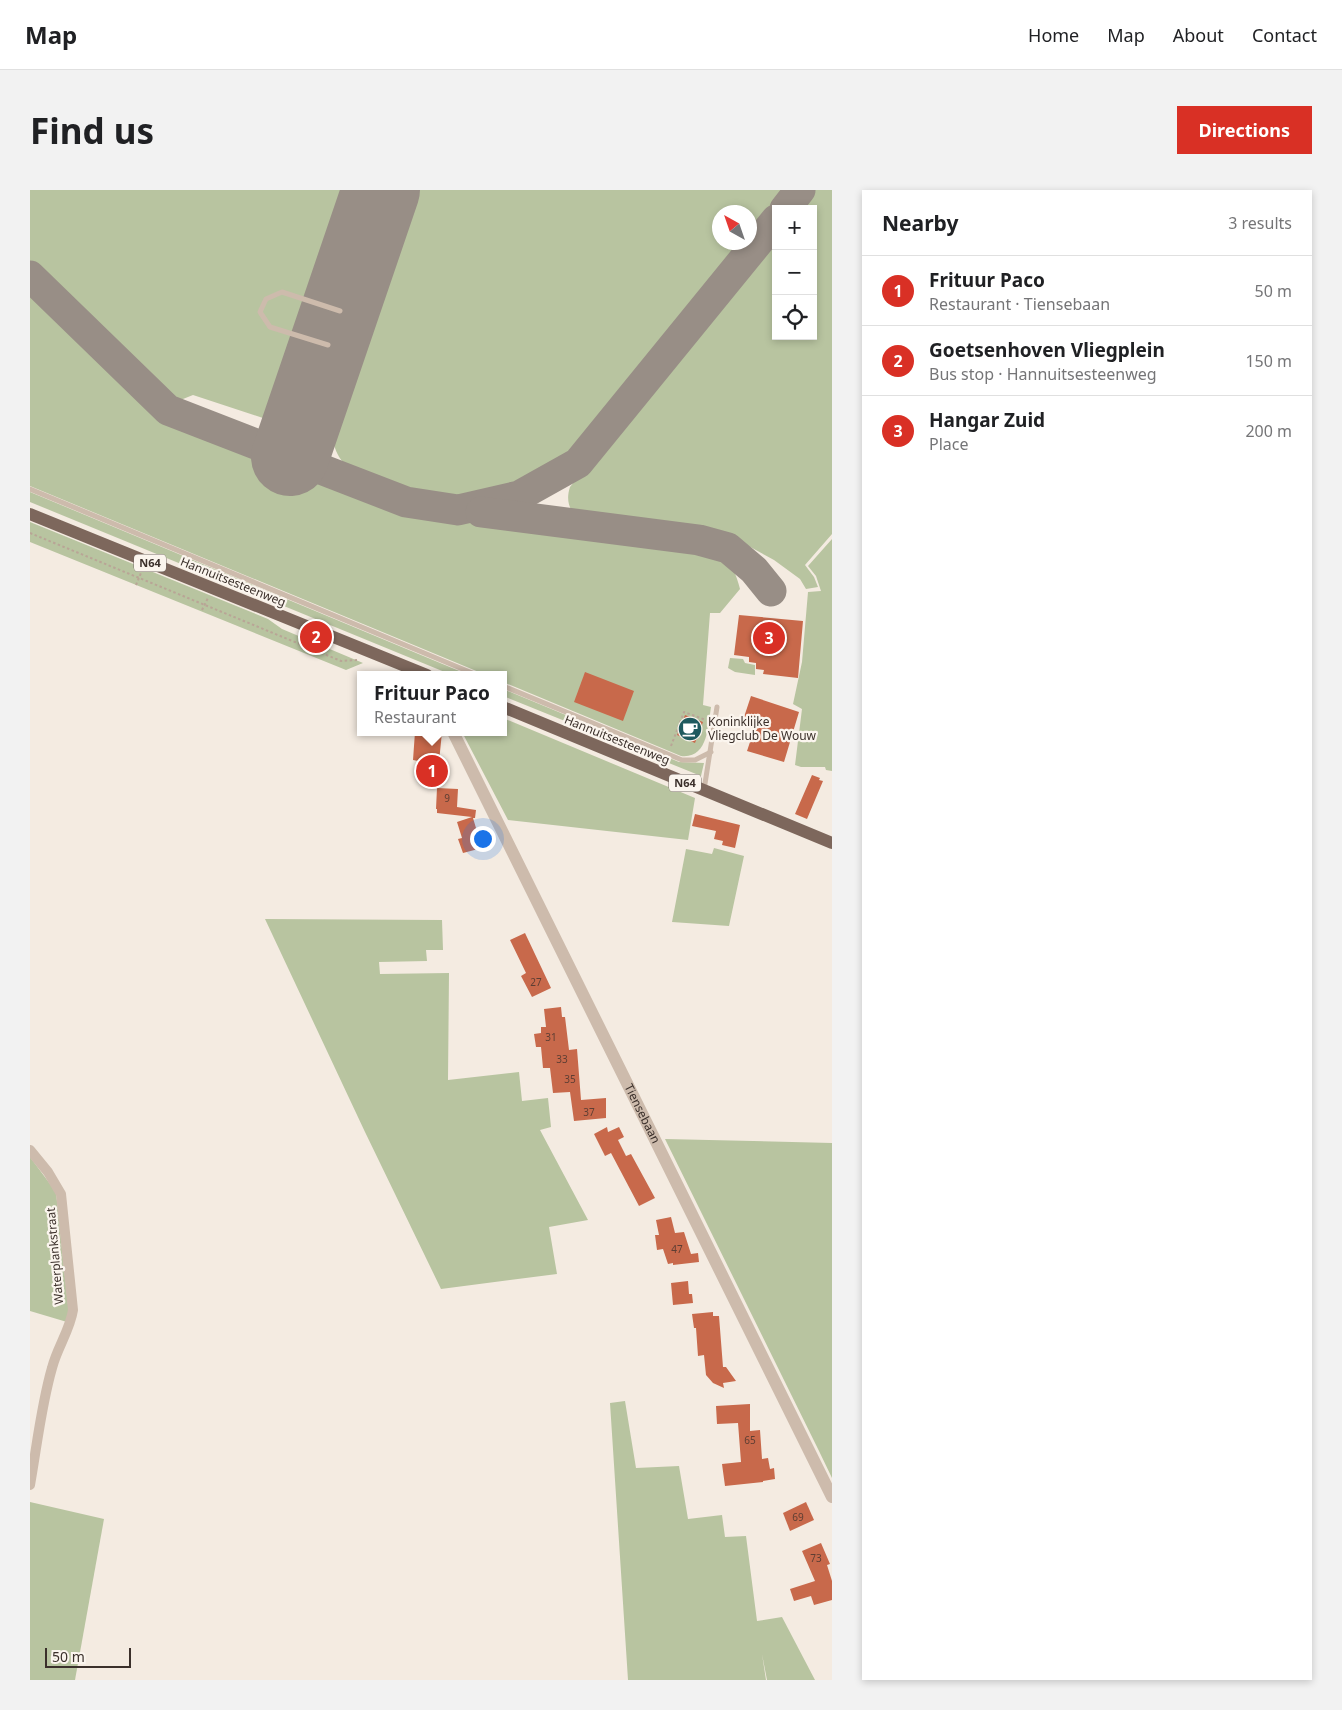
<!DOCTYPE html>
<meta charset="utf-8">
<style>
:root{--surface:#fff;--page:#f2f2f2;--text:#202124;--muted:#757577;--line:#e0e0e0;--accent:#d93025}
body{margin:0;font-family:"Noto Sans",sans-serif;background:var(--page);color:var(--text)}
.controls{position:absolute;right:15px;top:15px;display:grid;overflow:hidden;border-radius:0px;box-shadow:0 2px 8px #0003}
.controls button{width:45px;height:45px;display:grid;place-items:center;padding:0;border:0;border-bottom:1px solid var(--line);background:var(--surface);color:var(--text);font:25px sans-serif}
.compass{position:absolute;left:682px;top:15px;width:45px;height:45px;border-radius:50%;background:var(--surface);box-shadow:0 2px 8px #0003;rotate:320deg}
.scale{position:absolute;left:15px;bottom:12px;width:86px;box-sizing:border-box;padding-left:5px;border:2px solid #3b302b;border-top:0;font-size:14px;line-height:18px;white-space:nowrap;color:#3b302b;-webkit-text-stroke:4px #fbf5ee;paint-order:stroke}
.you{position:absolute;left:452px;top:648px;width:18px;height:18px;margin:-12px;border:4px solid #fff;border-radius:50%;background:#1a73e8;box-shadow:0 0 0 8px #1a73e833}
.badge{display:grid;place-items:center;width:32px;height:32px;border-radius:50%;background:var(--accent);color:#fff;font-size:16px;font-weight:700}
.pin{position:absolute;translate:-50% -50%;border:2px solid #fff;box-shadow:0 1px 5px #0006}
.popup{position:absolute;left:327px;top:481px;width:150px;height:65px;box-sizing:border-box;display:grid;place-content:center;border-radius:0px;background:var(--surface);filter:drop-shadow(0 1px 4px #0005);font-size:16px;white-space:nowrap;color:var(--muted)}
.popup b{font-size:19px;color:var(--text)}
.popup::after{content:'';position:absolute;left:50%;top:100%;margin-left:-10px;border:10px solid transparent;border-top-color:var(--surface)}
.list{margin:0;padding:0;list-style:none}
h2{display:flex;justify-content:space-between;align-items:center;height:65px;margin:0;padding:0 20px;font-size:21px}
h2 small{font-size:16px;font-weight:400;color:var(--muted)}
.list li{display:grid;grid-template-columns:32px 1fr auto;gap:15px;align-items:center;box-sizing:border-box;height:70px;padding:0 20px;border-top:1px solid var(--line)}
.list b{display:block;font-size:19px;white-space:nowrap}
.list p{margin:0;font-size:16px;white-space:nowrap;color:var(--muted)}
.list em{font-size:16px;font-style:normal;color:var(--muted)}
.icon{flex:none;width:28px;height:28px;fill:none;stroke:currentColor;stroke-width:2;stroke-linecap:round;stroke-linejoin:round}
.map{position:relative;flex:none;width:802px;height:1490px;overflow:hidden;border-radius:0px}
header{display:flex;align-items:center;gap:30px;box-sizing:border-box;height:70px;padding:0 25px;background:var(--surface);border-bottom:1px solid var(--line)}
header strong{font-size:24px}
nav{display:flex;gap:28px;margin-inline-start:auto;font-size:18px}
.intro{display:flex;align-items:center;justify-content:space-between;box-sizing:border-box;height:120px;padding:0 30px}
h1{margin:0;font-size:35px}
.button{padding:12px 22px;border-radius:0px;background:var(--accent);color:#fff;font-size:18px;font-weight:700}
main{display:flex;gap:30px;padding:0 30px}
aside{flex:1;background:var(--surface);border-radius:0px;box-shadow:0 2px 8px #0003}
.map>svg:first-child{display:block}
.green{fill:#b8c4a0}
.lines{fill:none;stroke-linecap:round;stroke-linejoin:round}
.taxiway{stroke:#988e86;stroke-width:31}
.runway{stroke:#988e86;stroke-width:78}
.building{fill:#c8694b}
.path{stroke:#b9a596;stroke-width:2;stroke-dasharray:2.5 2.5;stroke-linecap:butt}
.service{stroke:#cdbbac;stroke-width:5}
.minor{stroke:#cdbbac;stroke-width:10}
.tertiary{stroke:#cdbbac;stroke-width:12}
.primary{stroke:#7d675c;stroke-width:12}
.labels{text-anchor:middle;stroke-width:4.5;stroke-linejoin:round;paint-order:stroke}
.number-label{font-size:10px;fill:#5e3e33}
.shield{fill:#fbf5ee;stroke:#756b66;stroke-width:1}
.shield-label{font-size:11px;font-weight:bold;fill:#3b302b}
.street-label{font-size:12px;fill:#3b302b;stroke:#fbf5ee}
.poi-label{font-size:12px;fill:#3b302b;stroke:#fbf5ee;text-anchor:start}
</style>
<header>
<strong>Map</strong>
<nav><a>Home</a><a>Map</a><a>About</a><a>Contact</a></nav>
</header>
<div class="intro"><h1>Find us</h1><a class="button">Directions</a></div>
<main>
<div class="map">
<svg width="802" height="1490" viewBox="0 0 802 1490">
<rect width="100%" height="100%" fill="#f4ebe1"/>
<g class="green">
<path d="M 0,0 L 321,0 L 251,204 C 247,214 242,221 233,228 L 163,205 L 143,213 L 8,86 L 0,77 Z"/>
<path d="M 379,0 L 760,0 L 720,51 L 719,22 L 689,22 L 689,52 L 718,53 L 549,262 C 513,287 468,305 424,308 C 402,310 381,303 361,296 C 350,292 338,290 328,284 C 301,270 298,241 305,215 Z"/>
<path d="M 779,0 L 802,0 L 802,344 L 775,375 L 784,387 L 788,397 L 776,399 L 770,389 L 744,370 L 713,353 L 686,345 L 555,330 C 540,325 535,312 540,297 L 746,42 L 746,146 L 783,146 L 783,19 L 764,19 Z"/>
<path d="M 0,98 L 128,220 L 141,231 L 173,247 L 378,318 L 454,332 L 665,356 C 693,366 703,370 710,399 L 690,423 L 680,423 L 673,515 L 681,517 C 678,536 678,569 651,566 L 473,492 L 473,485 L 456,485 L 0,296 Z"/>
<polygon points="0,302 439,485 422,485 0,312"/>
<polygon points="0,332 238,429 252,439 333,473 316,480 0,352"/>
<polygon points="802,349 802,581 796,580 795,577 771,577 765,575 772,519 763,514 772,472 778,402 791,401 786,386 778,376"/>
<polygon points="700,468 713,469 715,473 725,475 725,485 705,482 698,478"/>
<polygon points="473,499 649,572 674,573 671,586 473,506"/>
<polygon points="473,528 665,608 658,650 478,630 432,542 473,542"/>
<polygon points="684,658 714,666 699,736 642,732 656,659 682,664"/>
<polygon points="235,729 412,730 413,760 396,760 397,771 349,772 350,784 419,783 418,890 489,882 492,911 518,908 521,937 510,940 558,1030 519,1037 527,1084 411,1099 335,942"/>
<polygon points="635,949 802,953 802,1288 789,1261"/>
<polygon points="0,967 26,1002 39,1124 37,1132 0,1121"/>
<polygon points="595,1211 606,1278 649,1276 658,1329 692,1325 695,1347 716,1346 727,1431 752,1427 785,1490 737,1490 732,1464 736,1490 598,1490 580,1213"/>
<polygon points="0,1312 74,1329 45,1490 0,1490"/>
</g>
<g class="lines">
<g class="taxiway">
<polyline points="755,19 770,0"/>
<polyline points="0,86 138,220 376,312 428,320 489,306 548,273 746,30"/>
<polyline points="451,322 669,350 698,358 724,380 741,401"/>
</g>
<polyline class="runway" points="260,267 351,0"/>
</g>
<g class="building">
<polygon points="709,425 773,431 768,488 733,484 734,480 726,479 726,473 719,472 719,467 704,465"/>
<polygon points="555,482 604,501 593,531 544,512"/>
<polygon points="721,506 769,522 754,572 717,561 726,534 713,530"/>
<polygon points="655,525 673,532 665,553 647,545"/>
<polygon points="385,542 412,542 409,572 412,573 411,590 392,588 393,572 383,570"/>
<polygon points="782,585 790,588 789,590 793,591 777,629 765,624"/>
<polygon points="407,598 428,599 427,617 446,620 445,628 443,628 452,658 433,663 428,649 432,648 427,632 442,627 407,623 407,619 406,619"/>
<polygon points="665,624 710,635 705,658 692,655 693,651 684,649 686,641 662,636"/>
<polygon points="495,743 521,798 502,807 491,786 496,783 480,750"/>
<polygon points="531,817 532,827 535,827 539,860 547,859 551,910 576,908 576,928 544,931 540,902 523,903 520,878 513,878 511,857 506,857 504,844 511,843 511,837 516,837 514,819"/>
<polygon points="577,937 578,942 589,937 594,947 588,950 596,966 601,964 625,1008 609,1016 581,963 575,966 564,944"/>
<polygon points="641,1027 645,1043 654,1042 661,1064 668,1063 669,1072 643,1075 643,1073 638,1074 633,1059 627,1060 625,1045 629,1045 626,1030"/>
<polygon points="658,1091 659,1104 662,1104 663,1113 643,1115 641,1093"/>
<polygon points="683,1122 683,1126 689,1126 693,1177 696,1177 706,1191 693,1193 694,1198 683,1193 676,1185 674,1165 668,1166 666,1138 664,1138 662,1124"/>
<polygon points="720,1214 720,1241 730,1240 732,1269 738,1268 740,1279 744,1278 745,1289 733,1291 733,1292 695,1296 692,1274 711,1272 708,1233 687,1234 686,1216"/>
<polygon points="776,1312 784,1330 760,1341 753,1323"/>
<polygon points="791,1353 800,1374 797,1375 802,1391 802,1410 784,1415 781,1406 764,1411 760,1399 785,1391 772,1361"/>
</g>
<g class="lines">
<g class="path">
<polyline points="0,343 311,471 327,470"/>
<polyline points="106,395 111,383"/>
<polyline points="172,420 178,408"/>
<polyline points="641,556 654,522 676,530"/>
</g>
<g class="service">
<polyline points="298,155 240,137 230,122 236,109 252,102 310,121"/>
<polyline points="0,299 447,485"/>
<polyline points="473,496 652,570 665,570 681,562"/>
<polyline points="674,600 687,517"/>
</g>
<path class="minor" d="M 0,960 L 18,982 L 31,1004 L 43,1120 C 40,1140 27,1158 22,1178 C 11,1216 7,1256 0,1295"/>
<path class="tertiary" id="s1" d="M 423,542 L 802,1307"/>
<g class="primary">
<polyline points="0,324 397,485"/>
<polyline points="473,517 802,653"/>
</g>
</g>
<defs>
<g id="cafe-disc" transform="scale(1.25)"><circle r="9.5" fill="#1f5a5e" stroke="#fbf5ee"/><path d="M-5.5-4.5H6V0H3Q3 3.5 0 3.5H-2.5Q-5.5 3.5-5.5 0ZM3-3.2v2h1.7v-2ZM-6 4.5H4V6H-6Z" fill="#fff"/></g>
</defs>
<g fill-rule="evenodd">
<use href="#cafe-disc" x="660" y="539"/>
</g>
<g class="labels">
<g class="number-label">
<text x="417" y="612">9</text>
<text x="506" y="796">27</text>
<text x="521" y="851">31</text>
<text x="532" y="873">33</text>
<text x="540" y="893">35</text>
<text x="559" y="926">37</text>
<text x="647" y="1063">47</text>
<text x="720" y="1254">65</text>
<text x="768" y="1331">69</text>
<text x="786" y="1372">73</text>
</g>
<g class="shield">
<rect x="104" y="364.5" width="32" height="17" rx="4"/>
<rect x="639" y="584.5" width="32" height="17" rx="4"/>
</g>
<g class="shield-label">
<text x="120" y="377">N64</text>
<text x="655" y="597">N64</text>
</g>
<g class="street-label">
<text transform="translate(203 392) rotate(22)" y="4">Hannuitsesteenweg</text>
<text transform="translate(587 550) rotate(22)" y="4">Hannuitsesteenweg</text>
<text dy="4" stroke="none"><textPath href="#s1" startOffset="426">Tiensebaan</textPath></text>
<text transform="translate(25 1066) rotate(-95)" y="4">Waterplankstraat</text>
</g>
<g class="poi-label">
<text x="678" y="536">Koninklijke<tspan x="678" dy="14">Vliegclub De Wouw</tspan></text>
</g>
</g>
</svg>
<div class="controls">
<button>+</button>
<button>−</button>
<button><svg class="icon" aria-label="locate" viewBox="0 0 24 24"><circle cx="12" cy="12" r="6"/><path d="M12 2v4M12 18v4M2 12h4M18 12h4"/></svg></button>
</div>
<svg class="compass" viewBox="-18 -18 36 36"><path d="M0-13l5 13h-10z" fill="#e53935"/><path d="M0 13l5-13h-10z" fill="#757577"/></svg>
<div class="scale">50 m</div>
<div class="you"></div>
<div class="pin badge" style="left:402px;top:581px">1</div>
<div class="popup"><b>Frituur Paco</b>Restaurant</div>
<div class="pin badge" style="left:286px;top:447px">2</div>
<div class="pin badge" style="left:739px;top:448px">3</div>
</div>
<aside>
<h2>Nearby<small>3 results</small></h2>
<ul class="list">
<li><span class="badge">1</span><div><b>Frituur Paco</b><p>Restaurant · Tiensebaan</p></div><em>50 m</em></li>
<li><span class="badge">2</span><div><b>Goetsenhoven Vliegplein</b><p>Bus stop · Hannuitsesteenweg</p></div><em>150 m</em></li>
<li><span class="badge">3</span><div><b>Hangar Zuid</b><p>Place</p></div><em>200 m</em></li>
</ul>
</aside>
</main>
